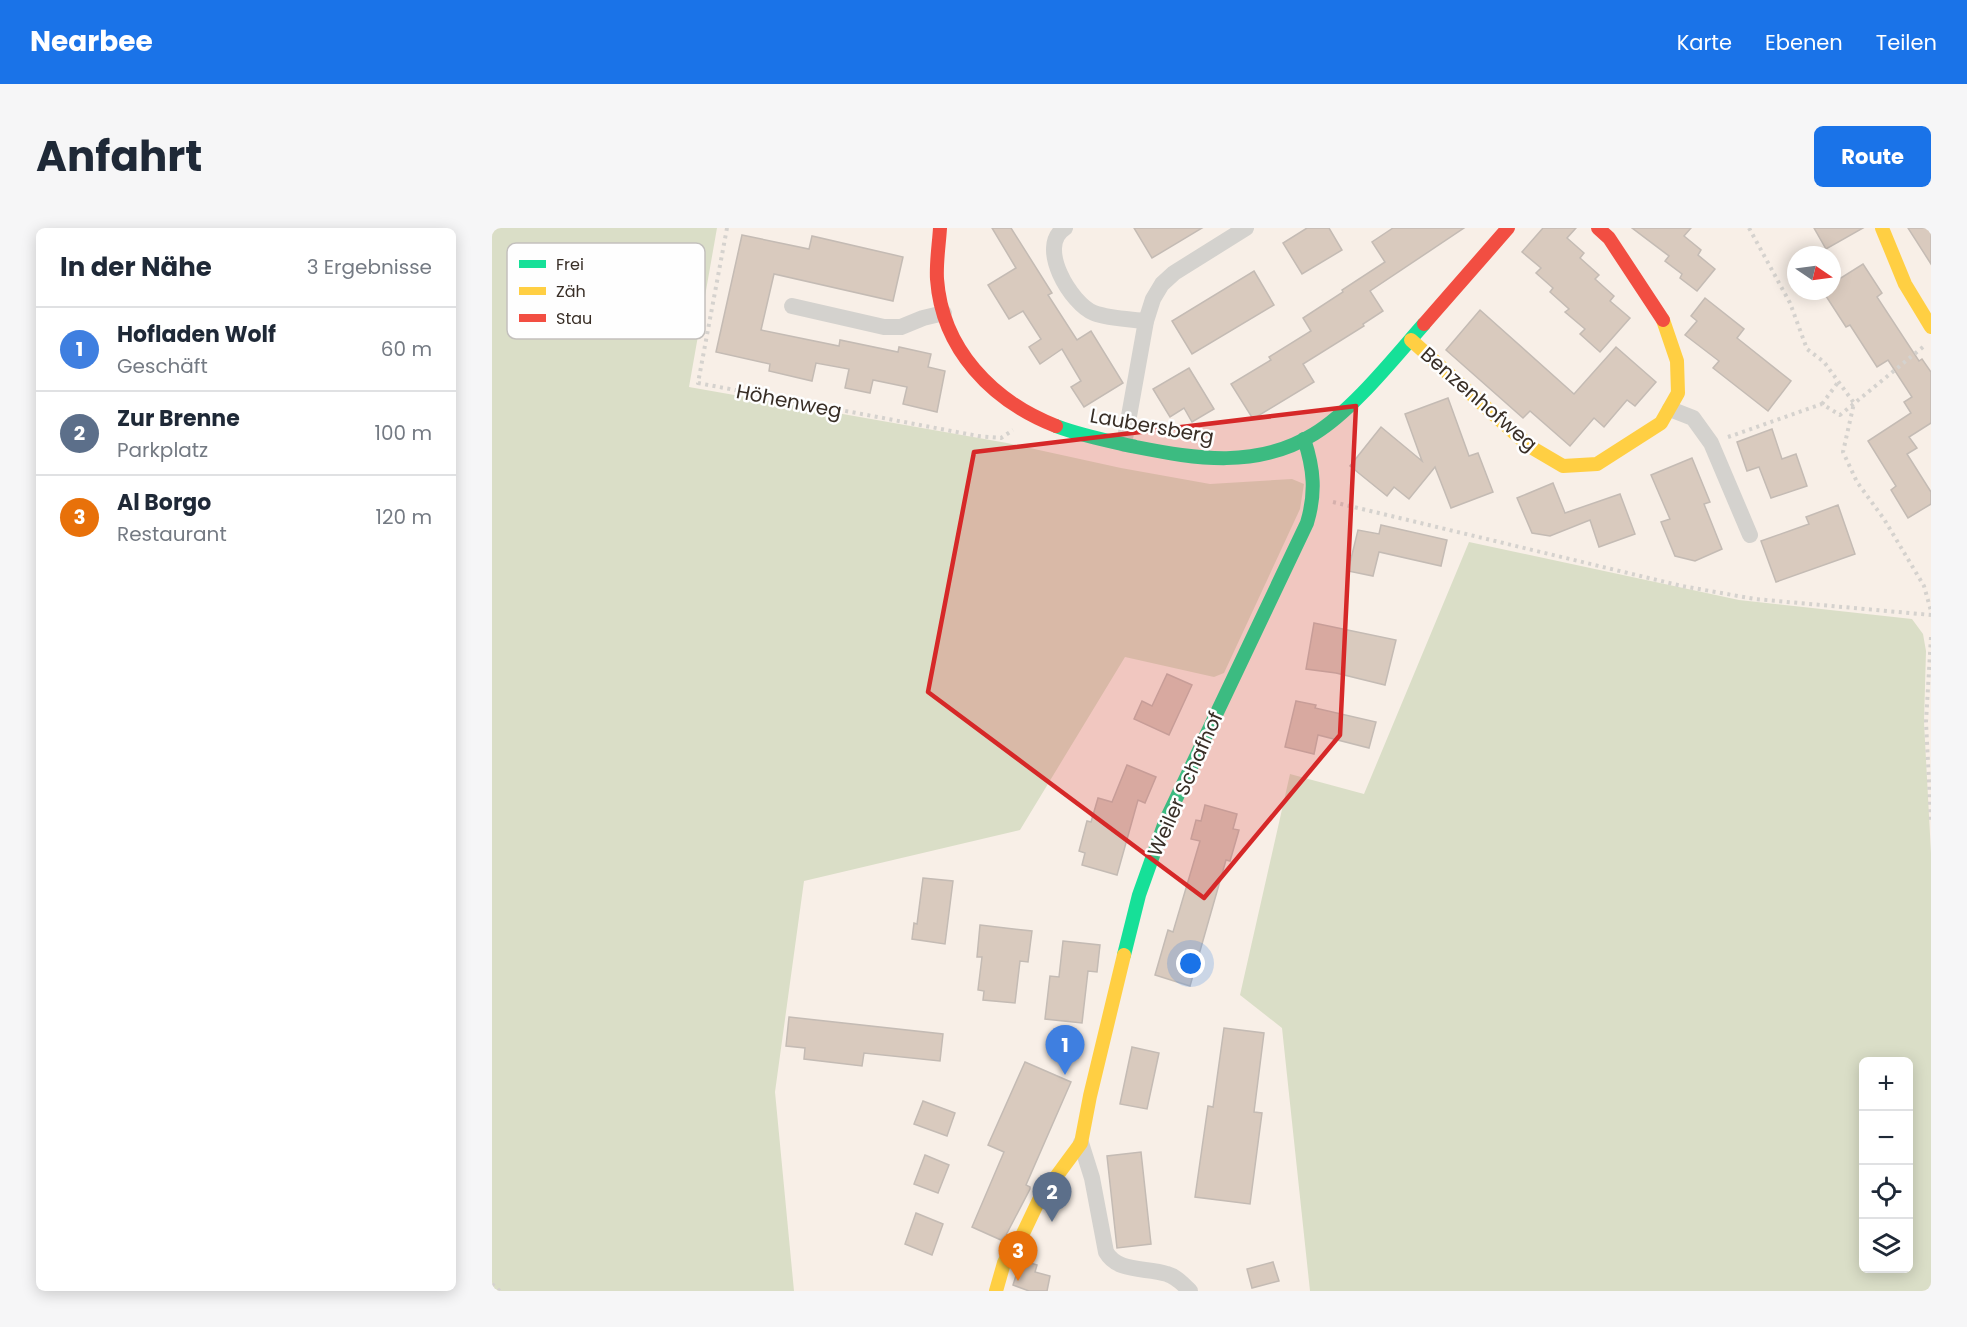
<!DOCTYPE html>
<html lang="de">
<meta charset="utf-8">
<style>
:root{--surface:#fff;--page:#f6f6f7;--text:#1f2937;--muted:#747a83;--line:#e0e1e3;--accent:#1a73e8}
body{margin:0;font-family:Poppins,sans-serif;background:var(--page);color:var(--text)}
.controls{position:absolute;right:18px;bottom:18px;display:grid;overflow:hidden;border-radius:9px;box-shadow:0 3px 15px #0003}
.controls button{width:54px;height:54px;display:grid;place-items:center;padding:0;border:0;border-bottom:2px solid var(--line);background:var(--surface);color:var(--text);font:30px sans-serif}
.compass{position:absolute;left:1295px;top:18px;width:54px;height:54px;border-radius:50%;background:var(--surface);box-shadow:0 3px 15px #0003;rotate:103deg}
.you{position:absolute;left:699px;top:736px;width:21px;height:21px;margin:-15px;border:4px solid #fff;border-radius:50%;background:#1a73e8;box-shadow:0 0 0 9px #1a73e833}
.badge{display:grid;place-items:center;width:39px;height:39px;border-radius:50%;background:var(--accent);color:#fff;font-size:20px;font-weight:700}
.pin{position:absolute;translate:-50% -50px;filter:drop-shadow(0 2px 3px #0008)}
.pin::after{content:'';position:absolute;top:32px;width:21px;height:18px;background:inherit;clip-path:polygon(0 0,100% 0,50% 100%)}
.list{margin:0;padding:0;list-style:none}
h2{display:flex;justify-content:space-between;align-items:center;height:78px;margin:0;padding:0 24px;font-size:26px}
h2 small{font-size:20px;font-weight:400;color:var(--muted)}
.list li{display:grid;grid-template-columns:39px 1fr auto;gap:18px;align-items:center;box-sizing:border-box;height:84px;padding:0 24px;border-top:2px solid var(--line)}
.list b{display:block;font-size:22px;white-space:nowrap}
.list p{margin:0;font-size:20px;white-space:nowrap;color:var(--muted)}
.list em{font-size:20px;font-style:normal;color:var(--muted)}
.icon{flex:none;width:33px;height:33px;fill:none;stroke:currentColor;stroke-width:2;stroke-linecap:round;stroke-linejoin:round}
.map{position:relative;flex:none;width:1439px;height:1063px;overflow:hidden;border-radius:9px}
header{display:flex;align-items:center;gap:36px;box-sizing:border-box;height:84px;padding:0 30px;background:var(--accent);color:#fff}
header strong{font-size:28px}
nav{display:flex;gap:33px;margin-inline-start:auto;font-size:21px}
.intro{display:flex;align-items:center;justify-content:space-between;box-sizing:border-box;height:144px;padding:0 36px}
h1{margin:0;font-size:42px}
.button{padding:15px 27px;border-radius:9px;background:var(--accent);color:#fff;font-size:21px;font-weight:700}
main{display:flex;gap:36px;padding:0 36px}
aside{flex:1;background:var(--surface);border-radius:9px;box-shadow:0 3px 15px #0003}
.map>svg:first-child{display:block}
.green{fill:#dadec7;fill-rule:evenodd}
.building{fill:#d9cabe;stroke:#c4bbb4;stroke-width:1.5}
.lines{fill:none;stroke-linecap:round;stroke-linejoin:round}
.path{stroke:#d5d2ce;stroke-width:4;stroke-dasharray:3 4.5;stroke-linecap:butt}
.street{stroke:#d4d2ce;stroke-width:16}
.fast{stroke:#16e098;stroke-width:14}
.slow{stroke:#ffcf43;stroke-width:14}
.jam{stroke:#f24e42;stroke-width:14}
.marked{fill:#d62828;fill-opacity:0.2;stroke:#d62828;stroke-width:4.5;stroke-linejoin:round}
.labels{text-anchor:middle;stroke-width:5;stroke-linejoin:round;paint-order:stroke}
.street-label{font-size:20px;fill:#382e26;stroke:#fefefe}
.key{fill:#fefefe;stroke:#c3c0bd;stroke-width:1.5}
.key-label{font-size:16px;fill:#382e26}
</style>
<header>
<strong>Nearbee</strong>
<nav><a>Karte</a><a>Ebenen</a><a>Teilen</a></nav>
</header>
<div class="intro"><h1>Anfahrt</h1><a class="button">Route</a></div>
<main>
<aside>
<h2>In der Nähe<small>3 Ergebnisse</small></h2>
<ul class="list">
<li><span class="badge" style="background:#3f7fe0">1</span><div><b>Hofladen Wolf</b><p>Geschäft</p></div><em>60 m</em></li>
<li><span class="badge" style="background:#5c6f8a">2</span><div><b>Zur Brenne</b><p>Parkplatz</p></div><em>100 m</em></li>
<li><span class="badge" style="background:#e8710a">3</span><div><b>Al Borgo</b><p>Restaurant</p></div><em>120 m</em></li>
</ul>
</aside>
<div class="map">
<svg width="1439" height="1063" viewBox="0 0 1439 1063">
<rect width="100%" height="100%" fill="#f8efe7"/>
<g class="green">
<polygon points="0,0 225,0 197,159 515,215 629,240 718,256 800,251 812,256 808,281 732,445 722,449 633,429 528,602 312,653 283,864 302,1063 0,1063"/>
<path d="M 977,314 L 1247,372 L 1420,391 L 1431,406 L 1434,423 L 1432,494 L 1439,625 L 1439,1063 L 818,1063 L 790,800 L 748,767 L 798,546 L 872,566 ZM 1372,834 L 1416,834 L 1416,1040 L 1372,1040 Z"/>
</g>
<g class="building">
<polygon points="500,0 519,0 560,65 556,67 585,112 599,103 631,155 592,179 579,159 589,153 570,121 548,136 537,119 549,111 531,83 517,91 496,57 524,40"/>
<polygon points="642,0 710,0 660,30"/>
<polygon points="815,0 837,0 850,22 810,46 791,15"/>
<polygon points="901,0 972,0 878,63 891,83 871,96 872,98 811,136 822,154 761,191 739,156 779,132 777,129 819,103 811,90 851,64 850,62 893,34 880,14"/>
<polygon points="1051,0 1084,0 1075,10 1092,25 1088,30 1107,47 1103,51 1122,68 1118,73 1138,90 1108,124 1088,106 1093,101 1073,84 1077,81 1058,64 1061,60 1044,45 1049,40 1030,24"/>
<polygon points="1140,0 1199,0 1192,8 1209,22 1206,27 1223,41 1205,63 1188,50 1190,46 1173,33 1177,28"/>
<polygon points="1322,0 1371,0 1334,21"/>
<polygon points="1416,0 1439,0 1439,36"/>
<polygon points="250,7 317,21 320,8 411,29 401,73 282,46 269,102 347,118 348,112 406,124 407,119 439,126 436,139 453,143 445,184 411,176 415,159 381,152 378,165 353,160 357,141 324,135 320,153 277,143 278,136 224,124"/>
<polygon points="1371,36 1390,65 1385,69 1427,133 1430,131 1439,144 1439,195 1417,209 1425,220 1415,226 1439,264 1439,276 1416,290 1399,262 1404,258 1376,213 1419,185 1412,174 1420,169 1396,132 1385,139 1358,97 1354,99 1332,65 1340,63 1340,60 1346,56 1344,53"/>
<polygon points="762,43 782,77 700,126 680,93"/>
<polygon points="1213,70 1252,101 1245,110 1299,153 1276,183 1221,140 1227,133 1193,107 1205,93 1199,88"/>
<polygon points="988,82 1082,166 1124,119 1164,154 1143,178 1135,172 1112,199 1102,190 1078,218 1038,183 1031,190 954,122"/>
<polygon points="697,140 722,181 700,194 692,180 678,189 661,161"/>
<polygon points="956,170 977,228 986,225 1001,264 959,280 943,239 917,271 902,259 895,268 858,238 889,199 930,233 913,186"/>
<polygon points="1280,201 1290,231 1304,226 1315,258 1279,270 1267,239 1255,243 1245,214"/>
<polygon points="1200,230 1218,274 1212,276 1230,321 1203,333 1183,328 1169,294 1178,291 1159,247"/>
<polygon points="1061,255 1073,285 1128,266 1143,306 1107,319 1098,292 1058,308 1040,305 1025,270"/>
<polygon points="1346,277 1363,326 1284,354 1269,313 1317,296 1314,289"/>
<polygon points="889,297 955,312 949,338 887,324 881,348 856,343 866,302 887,306"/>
<polygon points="822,395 904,412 893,457 844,445 814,441"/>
<polygon points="675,446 700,457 677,507 642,491 650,473 660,478"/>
<polygon points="804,473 824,477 823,480 884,494 877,520 826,507 822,526 793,519"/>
<polygon points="635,537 664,549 653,575 646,572 625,647 590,637 593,625 587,623 595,593 599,594 606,570 620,574"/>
<polygon points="713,577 745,586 741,601 747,602 738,633 734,632 698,758 663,747 676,702 681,704 708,613 699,611 704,592 709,593"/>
<polygon points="431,650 461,653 453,716 420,711 422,695 425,696"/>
<polygon points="488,697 540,703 536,734 528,733 523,775 491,772 492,763 486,762 490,729 485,729"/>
<polygon points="571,713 608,717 605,744 596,743 590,795 553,791 558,748 567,749"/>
<polygon points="297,789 451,806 448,833 372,825 370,838 312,831 313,820 294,818"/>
<polygon points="732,800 772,805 762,884 770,885 758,976 703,969 716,878 721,879"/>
<polygon points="640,819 667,825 655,881 628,876"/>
<polygon points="533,834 579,854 534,957 538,959 538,961 514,1007 509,1012 480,999 512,924 496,917"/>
<polygon points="431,873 463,885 455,908 422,896"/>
<polygon points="649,924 659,1016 625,1020 615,928"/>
<polygon points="433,927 457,937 446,965 422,956"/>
<polygon points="424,985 451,996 440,1027 413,1016"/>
<polygon points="529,1032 545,1037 543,1044 558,1048 555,1063 537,1063 521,1057"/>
<polygon points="781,1034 787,1053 760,1060 755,1041"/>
</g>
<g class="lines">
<g class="path">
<polyline points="235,0 206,155 486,208 509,210 521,202"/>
<polyline points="1257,0 1298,75 1315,121 1332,134 1362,175 1351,224 1365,254 1392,291 1432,358 1439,383"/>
<polyline points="1330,176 1347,153"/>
<polyline points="1236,209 1330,176 1348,187 1431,119"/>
<polyline points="841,274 1190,358 1263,371 1439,387"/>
<polyline points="1439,409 1434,494 1439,594"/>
<polyline points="0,1056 8,1063"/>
</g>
<g class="street">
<path d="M 573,0 C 544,18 579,76 602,85 C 618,91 638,91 654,93"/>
<polyline points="300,78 392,99 409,99 431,90 452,85"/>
<polyline points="1178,181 1201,190 1219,215 1258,307"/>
<polyline points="632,216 654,93 661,71 670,56 682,45 754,0"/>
<path d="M 589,915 L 600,950 L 614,1024 C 626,1045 654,1039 675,1046 C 685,1049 691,1056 698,1063"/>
</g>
<g class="fast">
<path d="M 564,198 C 590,208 617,213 644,219 C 705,231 765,241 822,206 C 860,183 902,130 932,96"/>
<path d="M 632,727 L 647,667 L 673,594 L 815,295 C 824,265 822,241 812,211"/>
</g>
<g class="slow">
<polyline points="1390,0 1413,56 1439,99"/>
<polyline points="919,112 1037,218 1071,238 1105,236 1169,195 1186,165 1185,133 1171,92"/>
<polyline points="504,1063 512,1035 518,1023 526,1016 547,972 589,915 598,868 632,727"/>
</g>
<g class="jam">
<path d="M 448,0 C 447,17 444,34 445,51 C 450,121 500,173 564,198"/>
<polyline points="1106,0 1117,10 1171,92"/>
<polyline points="932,96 1016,0"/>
</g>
</g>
<path class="marked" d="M 864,178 L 848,507 L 712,670 L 436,464 L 482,224 Z"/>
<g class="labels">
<g class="street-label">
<text transform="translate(987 171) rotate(41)" y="7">Benzenhofweg</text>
<text transform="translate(297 173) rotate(11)" y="7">Höhenweg</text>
<text transform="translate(660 198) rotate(10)" y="7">Laubersberg</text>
<text transform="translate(693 556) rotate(-66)" y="7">Weiler Schafhof</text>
</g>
</g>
<rect x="15" y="15" width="198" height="96" rx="9" class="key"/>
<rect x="27" y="32" width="27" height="8" fill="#16e098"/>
<rect x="27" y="59" width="27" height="8" fill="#ffcf43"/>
<rect x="27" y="86" width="27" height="8" fill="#f24e42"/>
<g class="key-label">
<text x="64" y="42">Frei</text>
<text x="64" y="69">Zäh</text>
<text x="64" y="96">Stau</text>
</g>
</svg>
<div class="controls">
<button>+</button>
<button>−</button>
<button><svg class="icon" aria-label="locate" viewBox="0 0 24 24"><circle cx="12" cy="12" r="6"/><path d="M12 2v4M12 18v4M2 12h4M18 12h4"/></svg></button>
<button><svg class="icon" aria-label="layers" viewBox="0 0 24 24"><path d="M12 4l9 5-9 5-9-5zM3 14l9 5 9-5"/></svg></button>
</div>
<svg class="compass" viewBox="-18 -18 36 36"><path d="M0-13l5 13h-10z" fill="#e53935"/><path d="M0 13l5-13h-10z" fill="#747a83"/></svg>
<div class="you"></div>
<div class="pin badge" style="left:573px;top:847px;background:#3f7fe0">1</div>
<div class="pin badge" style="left:560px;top:994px;background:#5c6f8a">2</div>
<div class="pin badge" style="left:526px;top:1053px;background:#e8710a">3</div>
</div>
</main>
